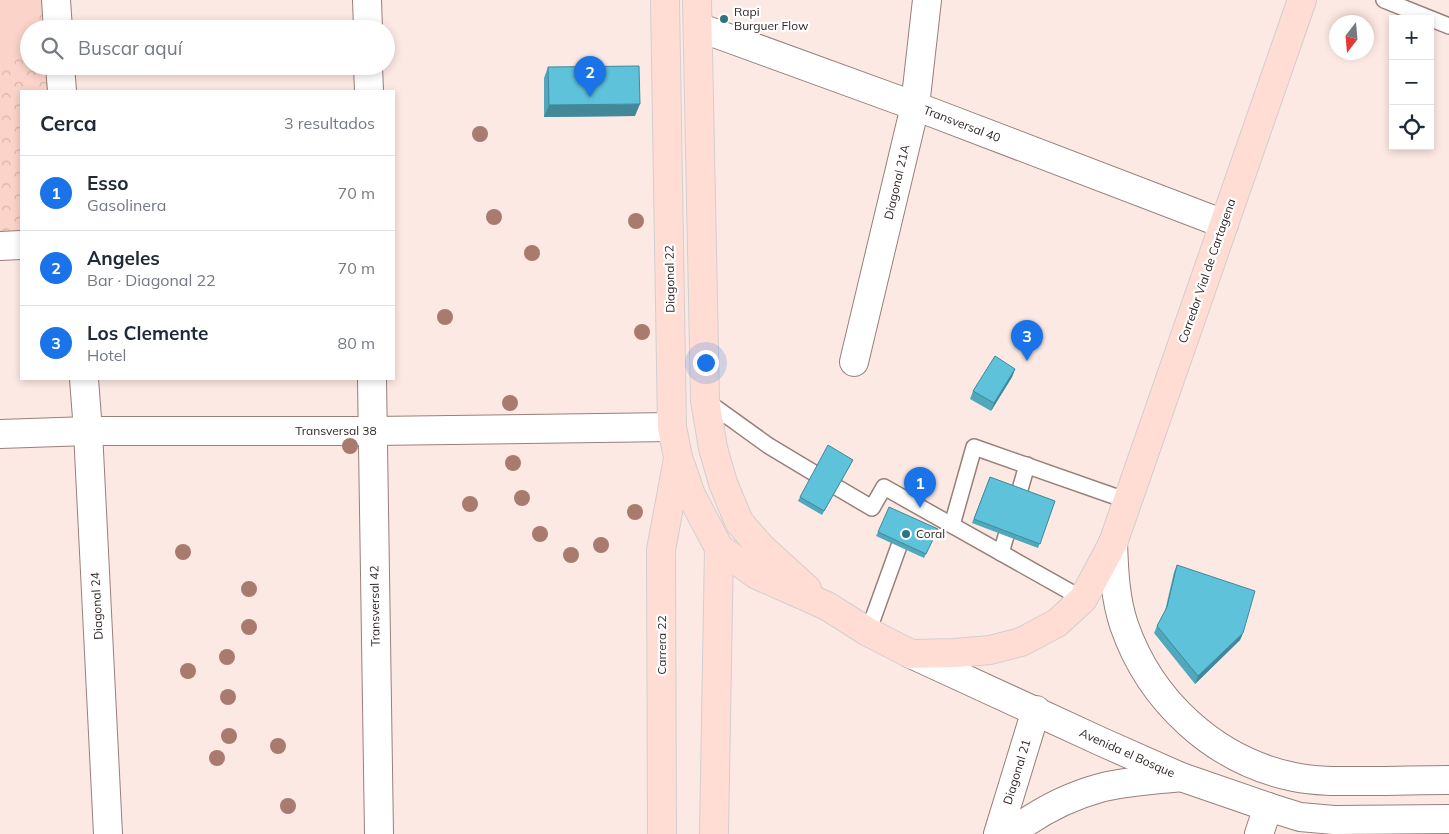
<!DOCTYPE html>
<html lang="es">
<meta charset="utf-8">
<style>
:root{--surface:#fff;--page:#f6f6f7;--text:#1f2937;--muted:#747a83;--line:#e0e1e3;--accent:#1a73e8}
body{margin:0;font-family:Mulish,sans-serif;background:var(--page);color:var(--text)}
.controls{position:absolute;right:15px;top:15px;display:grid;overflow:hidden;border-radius:0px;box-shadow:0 2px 8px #0003}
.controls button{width:45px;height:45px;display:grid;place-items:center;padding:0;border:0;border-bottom:1px solid var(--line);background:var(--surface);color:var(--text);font:25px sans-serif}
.compass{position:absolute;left:1329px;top:15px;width:45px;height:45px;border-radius:50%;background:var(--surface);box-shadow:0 2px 8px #0003;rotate:196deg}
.you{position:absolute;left:705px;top:362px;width:18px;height:18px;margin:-12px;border:4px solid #fff;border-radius:50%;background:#1a73e8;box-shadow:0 0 0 8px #1a73e833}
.badge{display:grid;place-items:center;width:32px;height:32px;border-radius:50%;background:var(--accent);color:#fff;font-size:16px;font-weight:700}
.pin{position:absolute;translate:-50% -41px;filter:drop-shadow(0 1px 2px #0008)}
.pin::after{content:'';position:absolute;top:26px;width:18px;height:15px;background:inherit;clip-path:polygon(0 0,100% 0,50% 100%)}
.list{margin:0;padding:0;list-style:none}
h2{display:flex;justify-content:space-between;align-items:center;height:65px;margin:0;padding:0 20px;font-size:21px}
h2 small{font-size:16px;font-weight:400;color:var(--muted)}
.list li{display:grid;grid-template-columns:32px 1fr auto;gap:15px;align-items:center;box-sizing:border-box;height:75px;padding:0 20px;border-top:1px solid var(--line)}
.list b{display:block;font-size:19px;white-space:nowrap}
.list p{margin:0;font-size:16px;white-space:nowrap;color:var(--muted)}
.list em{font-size:16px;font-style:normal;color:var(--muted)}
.icon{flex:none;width:28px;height:28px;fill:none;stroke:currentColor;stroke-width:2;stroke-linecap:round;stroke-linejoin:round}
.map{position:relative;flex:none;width:1449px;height:834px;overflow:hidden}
.search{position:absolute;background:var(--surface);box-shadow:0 2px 8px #0003;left:20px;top:20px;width:375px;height:55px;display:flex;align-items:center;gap:12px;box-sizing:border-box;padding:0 18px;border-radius:28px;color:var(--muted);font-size:19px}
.panel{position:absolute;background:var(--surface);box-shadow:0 2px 8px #0003;left:20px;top:90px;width:375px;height:290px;border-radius:0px}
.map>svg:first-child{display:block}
.park{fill:url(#park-crowns)}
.garden{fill:#fcd3c8}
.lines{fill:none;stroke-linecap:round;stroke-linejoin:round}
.service-casing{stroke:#97807a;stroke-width:18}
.minor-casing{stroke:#97807a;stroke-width:30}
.tertiary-casing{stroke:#97807a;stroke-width:30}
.secondary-casing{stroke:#97807a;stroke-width:30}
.primary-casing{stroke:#d1cfcf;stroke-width:30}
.service{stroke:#fff;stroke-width:15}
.minor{stroke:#fff;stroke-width:28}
.tertiary{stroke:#fff;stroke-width:28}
.secondary{stroke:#fff;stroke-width:28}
.primary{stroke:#ffddd4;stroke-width:28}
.tree{fill:#a97a6e}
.wall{fill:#51a7bc}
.shaded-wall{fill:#428899}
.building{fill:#5ec2db;stroke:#428899}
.poi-dot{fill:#2f7383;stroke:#fff;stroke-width:2}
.labels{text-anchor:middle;stroke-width:4.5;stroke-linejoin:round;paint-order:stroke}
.poi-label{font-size:12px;fill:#302725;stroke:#fff;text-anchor:start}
.street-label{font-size:12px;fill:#302725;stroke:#fff}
</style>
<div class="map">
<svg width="1449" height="834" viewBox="0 0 1449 834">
<defs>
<pattern id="park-crowns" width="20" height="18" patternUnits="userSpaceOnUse" patternTransform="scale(1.25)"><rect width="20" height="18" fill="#fcd3c8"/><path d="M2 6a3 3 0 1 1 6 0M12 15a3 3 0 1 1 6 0" fill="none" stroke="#d8b5ac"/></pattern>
</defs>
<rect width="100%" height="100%" fill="#fde9e3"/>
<polygon class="park" points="0,0 53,0 55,29 29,29 29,66 58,66 60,91 21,91 21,232 0,233"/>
<polygon class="garden" points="0,0 39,0 39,29 29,29 29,57 0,57"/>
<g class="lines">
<g class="service-casing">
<g id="service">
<polyline points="1384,0 1449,26"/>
<polyline points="705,400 769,446 814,473"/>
<polyline points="838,488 872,508 884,487 1083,599"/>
<polyline points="1019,493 1027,465"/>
<polyline points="952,525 974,447 1128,501"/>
<polyline points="1001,553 1006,536"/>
<polyline points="868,632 899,546"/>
</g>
</g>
<g class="minor-casing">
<g id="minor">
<polyline points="56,0 58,29"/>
<polyline points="367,0 368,29"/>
<polyline points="698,27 915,106 1224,224"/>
<polyline points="60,66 62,91"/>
<polyline points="368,66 369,91"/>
<polyline points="0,246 21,245"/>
<polyline points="854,362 915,106 927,0"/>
<polyline points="84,379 88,431 108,834"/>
<polyline points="372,379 379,834"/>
<polyline points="0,434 88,431 373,431 672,427"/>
<polyline points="1259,834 1268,807"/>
</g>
</g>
<g class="tertiary-casing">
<g id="tertiary">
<polyline points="998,834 1036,710"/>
<path d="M 1010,834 C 1037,813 1067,797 1100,788 C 1126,781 1154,780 1181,777"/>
</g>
</g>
<g class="secondary-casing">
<g id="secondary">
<path d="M 1113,543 C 1114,570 1115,598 1124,625 C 1150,701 1215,761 1294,777 C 1319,782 1344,781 1369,781 C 1396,781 1422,780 1449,780"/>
<polyline points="911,654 1102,742 1181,777 1268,807 1300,817 1334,820 1449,819"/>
</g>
</g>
<g class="primary-casing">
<g id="primary">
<polyline points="665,0 672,427 678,457 691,495 719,548 757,575 827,606 868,632 911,654 955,653 990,650 1021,642 1057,623 1083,599 1113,543 1302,0"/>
<polyline points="697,0 705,400 713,448 723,483 739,522 761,547 807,589"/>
<polyline points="662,834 661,550 678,459"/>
<polyline points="714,834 719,548"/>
</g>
</g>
<use href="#service" class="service"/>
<use href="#minor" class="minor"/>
<use href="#tertiary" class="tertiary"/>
<use href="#secondary" class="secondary"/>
<use href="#primary" class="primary"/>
</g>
<g class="tree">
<circle cx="480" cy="134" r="8"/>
<circle cx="494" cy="217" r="8"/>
<circle cx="636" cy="221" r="8"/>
<circle cx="532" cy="253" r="8"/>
<circle cx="445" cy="317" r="8"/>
<circle cx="642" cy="332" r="8"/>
<circle cx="510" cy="403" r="8"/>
<circle cx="350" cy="446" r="8"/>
<circle cx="513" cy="463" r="8"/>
<circle cx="522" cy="498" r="8"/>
<circle cx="470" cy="504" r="8"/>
<circle cx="635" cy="512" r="8"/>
<circle cx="540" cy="534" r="8"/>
<circle cx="601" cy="545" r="8"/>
<circle cx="183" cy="552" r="8"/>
<circle cx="571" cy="555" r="8"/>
<circle cx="249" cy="589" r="8"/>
<circle cx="249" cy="627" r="8"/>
<circle cx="227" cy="657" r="8"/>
<circle cx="188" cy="671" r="8"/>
<circle cx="228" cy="697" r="8"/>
<circle cx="229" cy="736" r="8"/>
<circle cx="278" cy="746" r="8"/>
<circle cx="217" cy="758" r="8"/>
<circle cx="288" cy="806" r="8"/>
</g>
<g class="wall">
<polygon points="548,67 635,116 544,117 544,78"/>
<polygon points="1015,369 1012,377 991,411 970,399 973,391"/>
<polygon points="851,464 822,515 798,501 800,497"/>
<polygon points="990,477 1055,501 1038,548 972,523"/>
<polygon points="938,529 924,558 876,536 878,532"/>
<polygon points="1177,565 1243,633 1240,640 1195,684 1154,633 1157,626 1165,611 1174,572"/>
</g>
<g class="shaded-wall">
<polygon points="640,104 635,116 544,117 549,105"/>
<polygon points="1015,369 1012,377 991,411 994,403"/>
<polygon points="1243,633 1240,640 1195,684 1198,676"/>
</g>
<g class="building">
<polygon points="639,66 640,104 549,105 548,67"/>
<polygon points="995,356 1015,369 994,403 973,391"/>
<polygon points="828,445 853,460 824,511 800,497"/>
<polygon points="990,477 1055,501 1040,544 974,519"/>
<polygon points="889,507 938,529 926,554 878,532"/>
<polygon points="1177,565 1255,591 1243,633 1198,676 1157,626 1167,607"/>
</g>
<g class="poi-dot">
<circle cx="724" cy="19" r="5"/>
<circle cx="906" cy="534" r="5"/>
</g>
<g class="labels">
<g class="poi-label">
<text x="734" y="16">Rapi<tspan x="734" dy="14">Burguer Flow</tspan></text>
<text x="916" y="538">Coral</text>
</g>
<g class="street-label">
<text transform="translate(962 124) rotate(21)" y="4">Transversal 40</text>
<text transform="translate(897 182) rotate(-77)" y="4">Diagonal 21A</text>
<text transform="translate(1207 271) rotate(-71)" y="4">Corredor Vial de Cartagena</text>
<text transform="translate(670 279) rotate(-91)" y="4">Diagonal 22</text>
<text x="336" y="435">Transversal 38</text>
<text transform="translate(97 606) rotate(-93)" y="4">Diagonal 24</text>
<text transform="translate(375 606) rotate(-91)" y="4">Transversal 42</text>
<text transform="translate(662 645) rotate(-90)" y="4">Carrera 22</text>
<text transform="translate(1127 753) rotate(24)" y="4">Avenida el Bosque</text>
<text transform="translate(1017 772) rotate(-73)" y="4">Diagonal 21</text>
</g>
</g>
</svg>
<div class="controls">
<button>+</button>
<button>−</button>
<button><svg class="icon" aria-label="locate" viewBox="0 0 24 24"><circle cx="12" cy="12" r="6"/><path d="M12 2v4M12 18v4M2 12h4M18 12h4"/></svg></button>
</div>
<svg class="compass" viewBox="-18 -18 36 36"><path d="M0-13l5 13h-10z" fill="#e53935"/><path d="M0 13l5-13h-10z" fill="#747a83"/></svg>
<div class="you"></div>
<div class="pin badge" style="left:920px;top:508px">1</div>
<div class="pin badge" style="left:590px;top:97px">2</div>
<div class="pin badge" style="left:1027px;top:361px">3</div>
<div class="search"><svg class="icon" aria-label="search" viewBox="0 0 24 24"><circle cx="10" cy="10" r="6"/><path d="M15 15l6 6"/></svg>Buscar aquí</div>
<section class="panel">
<h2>Cerca<small>3 resultados</small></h2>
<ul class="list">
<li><span class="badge">1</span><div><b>Esso</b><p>Gasolinera</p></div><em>70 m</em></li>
<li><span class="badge">2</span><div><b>Angeles</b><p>Bar · Diagonal 22</p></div><em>70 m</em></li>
<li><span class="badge">3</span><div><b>Los Clemente</b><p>Hotel</p></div><em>80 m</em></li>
</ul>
</section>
</div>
